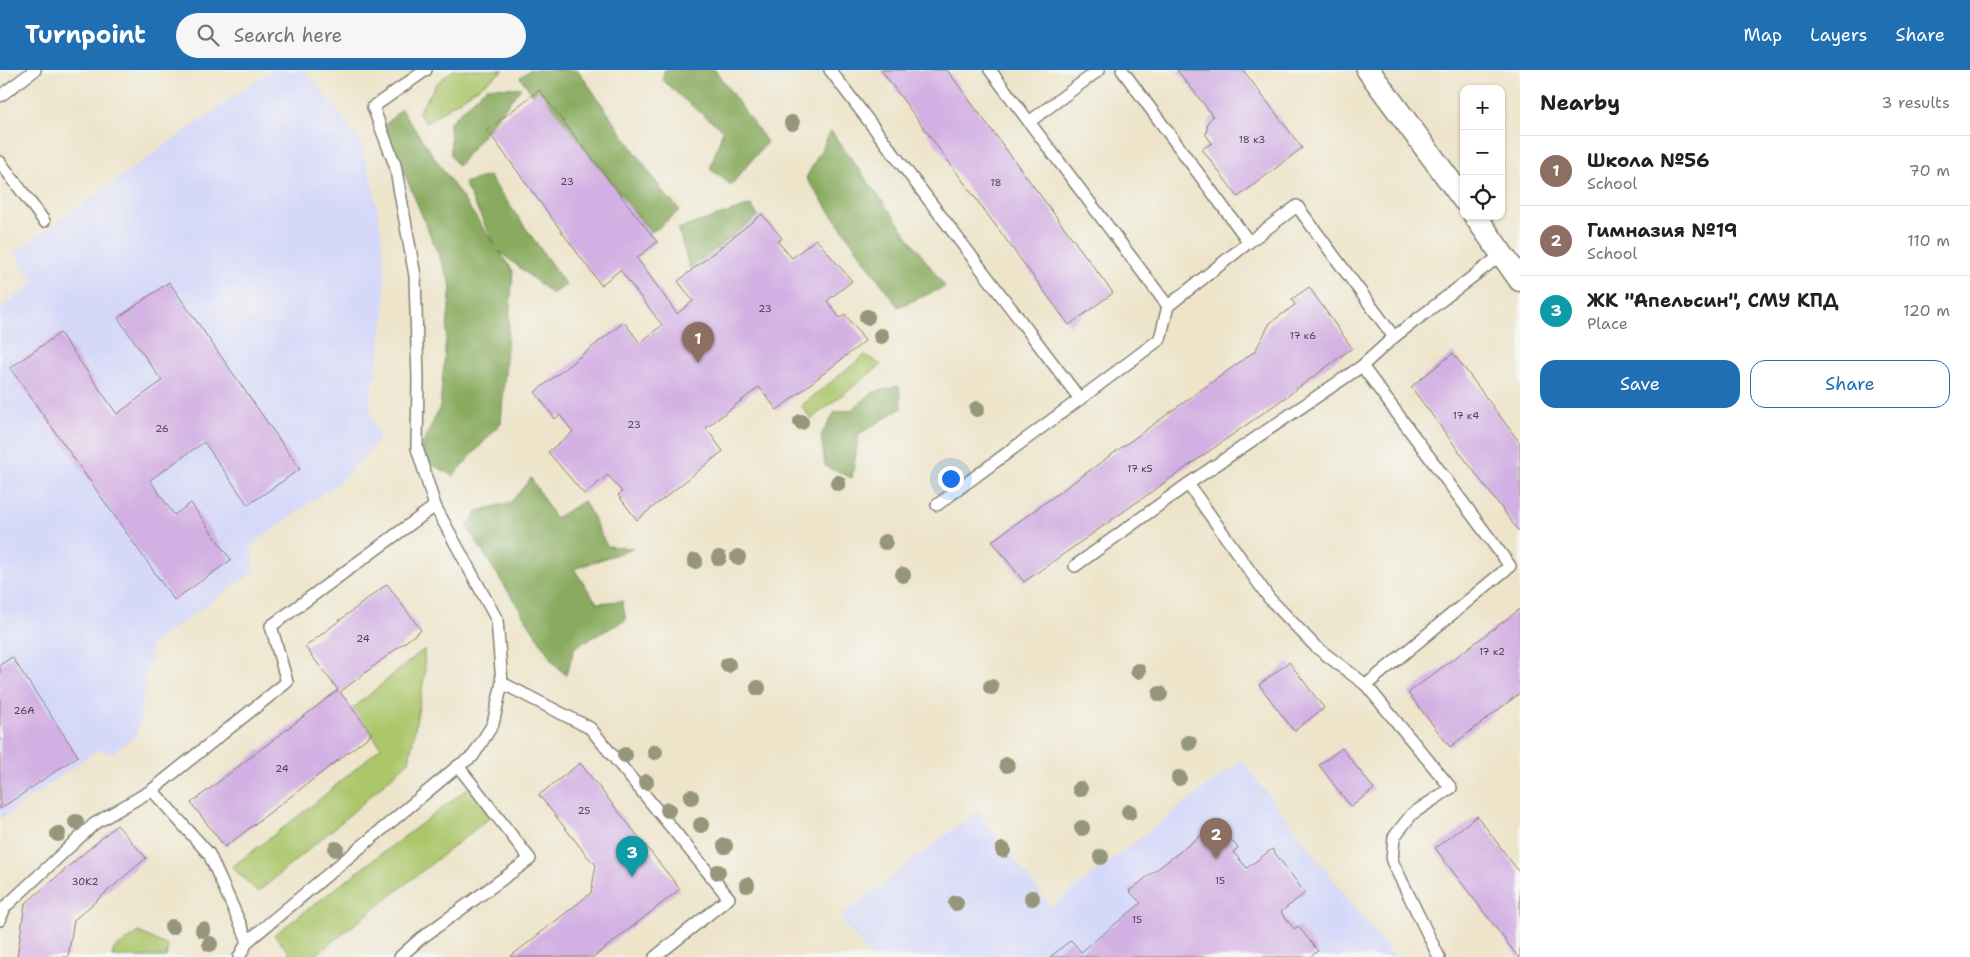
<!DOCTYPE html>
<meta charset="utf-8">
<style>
:root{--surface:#fff;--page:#f6f6f6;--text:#202124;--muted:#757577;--line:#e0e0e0;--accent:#1f6fb2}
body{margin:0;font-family:"Shantell Sans",sans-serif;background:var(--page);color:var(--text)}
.controls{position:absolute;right:15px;top:15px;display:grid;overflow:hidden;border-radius:10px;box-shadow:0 1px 4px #0004}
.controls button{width:45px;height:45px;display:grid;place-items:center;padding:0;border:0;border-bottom:1px solid var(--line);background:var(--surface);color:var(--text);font:25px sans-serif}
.you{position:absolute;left:950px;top:408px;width:18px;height:18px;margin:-12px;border:4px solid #fff;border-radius:50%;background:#1a73e8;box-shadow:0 0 0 8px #1a73e833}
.badge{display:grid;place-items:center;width:32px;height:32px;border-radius:50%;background:var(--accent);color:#fff;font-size:16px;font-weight:700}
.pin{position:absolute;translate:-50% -41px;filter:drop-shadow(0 1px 2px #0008)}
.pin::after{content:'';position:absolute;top:26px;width:18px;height:15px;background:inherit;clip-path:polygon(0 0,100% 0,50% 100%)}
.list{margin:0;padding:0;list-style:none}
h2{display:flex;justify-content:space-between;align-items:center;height:65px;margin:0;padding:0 20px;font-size:21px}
h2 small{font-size:16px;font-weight:400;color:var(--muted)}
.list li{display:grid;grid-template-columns:32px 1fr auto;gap:15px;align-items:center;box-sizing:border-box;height:70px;padding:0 20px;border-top:1px solid var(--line)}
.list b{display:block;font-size:19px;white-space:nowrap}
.list p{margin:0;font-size:16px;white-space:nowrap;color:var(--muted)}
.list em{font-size:16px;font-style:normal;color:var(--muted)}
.actions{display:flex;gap:10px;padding:15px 20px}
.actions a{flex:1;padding:11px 0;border:1px solid var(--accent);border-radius:15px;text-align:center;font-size:18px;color:var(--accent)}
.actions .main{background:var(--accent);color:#fff}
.icon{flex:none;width:28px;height:28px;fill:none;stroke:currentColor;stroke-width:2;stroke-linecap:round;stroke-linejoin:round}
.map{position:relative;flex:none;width:1520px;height:887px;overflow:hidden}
header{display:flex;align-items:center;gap:30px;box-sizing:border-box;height:70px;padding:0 25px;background:var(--accent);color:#fff}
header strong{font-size:24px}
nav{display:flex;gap:28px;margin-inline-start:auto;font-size:18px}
.search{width:350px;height:45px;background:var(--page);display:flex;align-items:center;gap:12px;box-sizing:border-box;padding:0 18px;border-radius:28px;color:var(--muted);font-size:19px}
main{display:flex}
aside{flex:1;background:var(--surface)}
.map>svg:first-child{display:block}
.built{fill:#d5d8f9}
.green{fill:#acc66b;stroke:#647144}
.forest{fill:#89ab5f;stroke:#52643e}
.building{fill:#d3b0e3}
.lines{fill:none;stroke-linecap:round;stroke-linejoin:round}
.lane-casing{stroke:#848073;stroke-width:14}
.street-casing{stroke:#848073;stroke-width:25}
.lane{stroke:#fff;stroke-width:11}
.street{stroke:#fff;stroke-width:22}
.tree{fill:#96977a}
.labels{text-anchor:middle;stroke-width:5;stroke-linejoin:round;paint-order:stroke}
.number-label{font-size:10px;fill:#4a414e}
</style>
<header>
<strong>Turnpoint</strong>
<div class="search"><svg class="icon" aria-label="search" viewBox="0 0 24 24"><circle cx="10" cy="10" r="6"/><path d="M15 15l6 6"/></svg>Search here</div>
<nav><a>Map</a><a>Layers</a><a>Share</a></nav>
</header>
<main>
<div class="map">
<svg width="1520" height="887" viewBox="0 0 1520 887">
<rect width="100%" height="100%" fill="#f6f6f2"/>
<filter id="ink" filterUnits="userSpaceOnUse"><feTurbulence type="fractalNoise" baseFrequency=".02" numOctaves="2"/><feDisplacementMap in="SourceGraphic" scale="10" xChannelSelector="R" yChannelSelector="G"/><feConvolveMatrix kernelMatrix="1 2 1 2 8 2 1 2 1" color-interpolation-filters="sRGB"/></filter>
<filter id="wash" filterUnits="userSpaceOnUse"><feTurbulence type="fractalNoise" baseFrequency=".0096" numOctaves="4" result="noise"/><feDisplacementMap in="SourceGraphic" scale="20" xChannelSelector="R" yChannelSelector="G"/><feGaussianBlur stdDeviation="1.12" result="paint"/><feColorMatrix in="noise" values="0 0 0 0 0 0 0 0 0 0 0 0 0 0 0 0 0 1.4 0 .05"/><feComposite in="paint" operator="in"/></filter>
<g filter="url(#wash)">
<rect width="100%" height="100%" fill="#ede4ca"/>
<g class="built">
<polygon points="271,0 305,0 362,74 373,116 381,160 385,203 384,247 378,291 369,334 379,370 338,413 251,475 253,502 152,574 137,665 112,683 97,680 0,749 0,238 35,213 14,183"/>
<polygon points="1241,690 1394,887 898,887 894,883 889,887 871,887 840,847 977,741 1051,837"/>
</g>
<g class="green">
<polygon points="453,0 504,0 426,53 418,43 437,13"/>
<polygon points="865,285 881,295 811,349 801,336"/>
<polygon points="424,579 425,603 409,691 346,748 258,822 232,797 314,734 381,677 352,639"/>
<polygon points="470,717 492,746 313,887 293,887 274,865"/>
<polygon points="139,862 168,876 166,887 112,887 114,879"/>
</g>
<g class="forest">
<polygon points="530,0 578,0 663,122 680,140 657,159 650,162 539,21 533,25 520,7"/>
<polygon points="664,0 715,0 767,72 731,115 710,99 723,60 682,28 663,10"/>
<polygon points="487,17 521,18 458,96 451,86 450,52"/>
<polygon points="401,39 495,175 464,113 489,106 566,215 552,224 499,181 513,201 501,353 453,406 417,386 440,337 451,215 406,107 377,63"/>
<polygon points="831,61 945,217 898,237 806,108"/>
<polygon points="751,135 758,146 690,199 678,159"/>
<polygon points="899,316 902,338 859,364 852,408 825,396 821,365 835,342 851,340 874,322"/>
<path d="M 531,408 L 555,448 L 584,431 C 593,445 598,460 607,476 L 634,478 L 574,499 L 597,533 L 622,531 L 626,550 L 575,577 L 566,605 L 555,595 L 467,457 L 478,441 L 511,432 Z"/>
</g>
<g id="blocks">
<g class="building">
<polygon points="881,0 947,0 1113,223 1069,255"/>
<polygon points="1177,0 1243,0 1302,78 1238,127 1202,79 1212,73 1206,65 1208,52 1213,46"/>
<polygon points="539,20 657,172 637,188 677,244 693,231 678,211 762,144 782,168 778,172 792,188 816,169 852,211 827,231 840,248 845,244 865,271 777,340 759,317 706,358 723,381 637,450 618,425 622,422 608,405 584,424 548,382 573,362 560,345 555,349 535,322 624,252 640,273 662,255 620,200 601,215 487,60"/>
<polygon points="169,212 300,399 248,435 204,372 150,410 174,445 191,433 231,490 174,530 10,298 60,263 117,344 162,311 118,248"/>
<polygon points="1309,217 1352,278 1290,324 1024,512 992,471 1255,281 1270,253 1295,235 1292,229"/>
<polygon points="1453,283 1520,373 1520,463 1411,317"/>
<polygon points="387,514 421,560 340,622 372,664 225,777 191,733 338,620 305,577"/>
<polygon points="1520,539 1520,623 1450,677 1408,623"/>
<polygon points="12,587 78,686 0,739 0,595"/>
<polygon points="1289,592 1324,638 1294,661 1259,615"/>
<polygon points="1342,678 1374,719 1351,737 1319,695"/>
<polygon points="580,693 680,819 594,887 510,887 591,823 596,795 588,787 539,725"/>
<polygon points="1477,746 1520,803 1520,887 1518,887 1435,778"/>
<polygon points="1217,753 1238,778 1233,782 1247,798 1272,779 1305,823 1281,842 1294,859 1298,856 1318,881 1310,887 1050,887 1071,870 1081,882 1141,833 1129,821"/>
<polygon points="117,755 146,788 74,850 68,887 17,887 25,834"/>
</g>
</g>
</g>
<g filter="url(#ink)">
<use href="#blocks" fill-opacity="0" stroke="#848073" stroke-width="1"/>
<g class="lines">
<g class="lane-casing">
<g id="lane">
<polyline points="426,0 373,37 395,95 415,206 418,310 417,378 435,436"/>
<polyline points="830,0 1080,329 1160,269 1168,236 990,0"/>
<polyline points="1122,0 1249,172 1297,136 1394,267 1362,296"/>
<polyline points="0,26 35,0"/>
<polyline points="1029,52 1099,0"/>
<polyline points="0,92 44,151"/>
<polyline points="1168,236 1249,172"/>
<polyline points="1394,267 1501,185"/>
<polyline points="1188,414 1269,528 1316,577 1366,615"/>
<polyline points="937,435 1080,329"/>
<polyline points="1075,496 1188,414 1362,296 1510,496 1366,615 1451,718 1412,744 1394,767 1392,791 1439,887"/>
<polyline points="502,613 590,658 729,828 655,887"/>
<polyline points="152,720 209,784 248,871"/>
<polyline points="0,850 5,837 94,754 152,720 287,612 271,556 435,436 497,550 502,613 493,654 473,686 458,696 248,871 239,887"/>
<polyline points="400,887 420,869 530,789 458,696"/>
</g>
</g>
<g class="street-casing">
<g id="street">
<polyline points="1368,0 1464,130"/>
<polyline points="1475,146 1520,210"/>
</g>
</g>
<use href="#lane" class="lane"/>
<use href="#street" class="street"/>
</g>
<g class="tree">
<circle cx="792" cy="53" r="8"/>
<circle cx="867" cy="247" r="8"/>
<circle cx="881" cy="266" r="8"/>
<circle cx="977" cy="339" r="8"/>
<circle cx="801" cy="352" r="8"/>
<circle cx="838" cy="413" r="8"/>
<circle cx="885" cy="472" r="8"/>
<circle cx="738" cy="487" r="8"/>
<circle cx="719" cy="488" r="8"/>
<circle cx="695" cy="491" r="8"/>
<circle cx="903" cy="505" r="8"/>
<circle cx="728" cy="595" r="8"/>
<circle cx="1138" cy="601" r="8"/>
<circle cx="991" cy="617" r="8"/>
<circle cx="758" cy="618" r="8"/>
<circle cx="1160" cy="624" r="8"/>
<circle cx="1189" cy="673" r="8"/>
<circle cx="655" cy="682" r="8"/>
<circle cx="625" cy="685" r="8"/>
<circle cx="1007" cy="695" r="8"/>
<circle cx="1179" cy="708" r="8"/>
<circle cx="646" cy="712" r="8"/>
<circle cx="1080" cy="719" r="8"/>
<circle cx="691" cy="727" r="8"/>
<circle cx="668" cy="740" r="8"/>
<circle cx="1129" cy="742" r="8"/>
<circle cx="76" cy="752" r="8"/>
<circle cx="701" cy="755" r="8"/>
<circle cx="1082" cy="758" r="8"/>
<circle cx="58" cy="764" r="8"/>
<circle cx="725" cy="776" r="8"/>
<circle cx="336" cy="779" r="8"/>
<circle cx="1003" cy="780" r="8"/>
<circle cx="1101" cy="787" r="8"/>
<circle cx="718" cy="802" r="8"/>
<circle cx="747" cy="815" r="8"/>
<circle cx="1032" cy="828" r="8"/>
<circle cx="956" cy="833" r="8"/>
<circle cx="172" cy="857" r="8"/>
<circle cx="203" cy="860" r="8"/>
<circle cx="210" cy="874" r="8"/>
</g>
</g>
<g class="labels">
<g class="number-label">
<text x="1252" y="73">18 к3</text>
<text x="567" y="115">23</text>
<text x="996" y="116">18</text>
<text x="765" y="242">23</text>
<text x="1303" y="269">17 к6</text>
<text x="1466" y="349">17 к4</text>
<text x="634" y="358">23</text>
<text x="162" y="362">26</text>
<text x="1140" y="402">17 к5</text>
<text x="363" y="572">24</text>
<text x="1492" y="585">17 к2</text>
<text x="24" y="644">26А</text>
<text x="282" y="702">24</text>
<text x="584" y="744">25</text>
<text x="1220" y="814">15</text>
<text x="85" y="815">30К2</text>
<text x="1137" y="853">15</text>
</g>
</g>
</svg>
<div class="controls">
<button>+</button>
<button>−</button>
<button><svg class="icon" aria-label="locate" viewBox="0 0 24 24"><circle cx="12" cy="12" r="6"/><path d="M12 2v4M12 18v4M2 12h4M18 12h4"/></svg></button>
</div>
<div class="you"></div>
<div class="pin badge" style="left:698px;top:293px;background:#8d6e63">1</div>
<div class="pin badge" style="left:1216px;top:789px;background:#8d6e63">2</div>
<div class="pin badge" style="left:632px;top:807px;background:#0f9aa8">3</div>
</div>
<aside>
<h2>Nearby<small>3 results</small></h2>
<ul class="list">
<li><span class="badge" style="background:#8d6e63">1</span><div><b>Школа №56</b><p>School</p></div><em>70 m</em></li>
<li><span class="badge" style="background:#8d6e63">2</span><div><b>Гимназия №19</b><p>School</p></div><em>110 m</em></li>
<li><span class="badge" style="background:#0f9aa8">3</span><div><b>ЖК &quot;Апельсин&quot;, СМУ КПД</b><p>Place</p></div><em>120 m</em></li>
</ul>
<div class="actions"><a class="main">Save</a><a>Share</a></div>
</aside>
</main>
